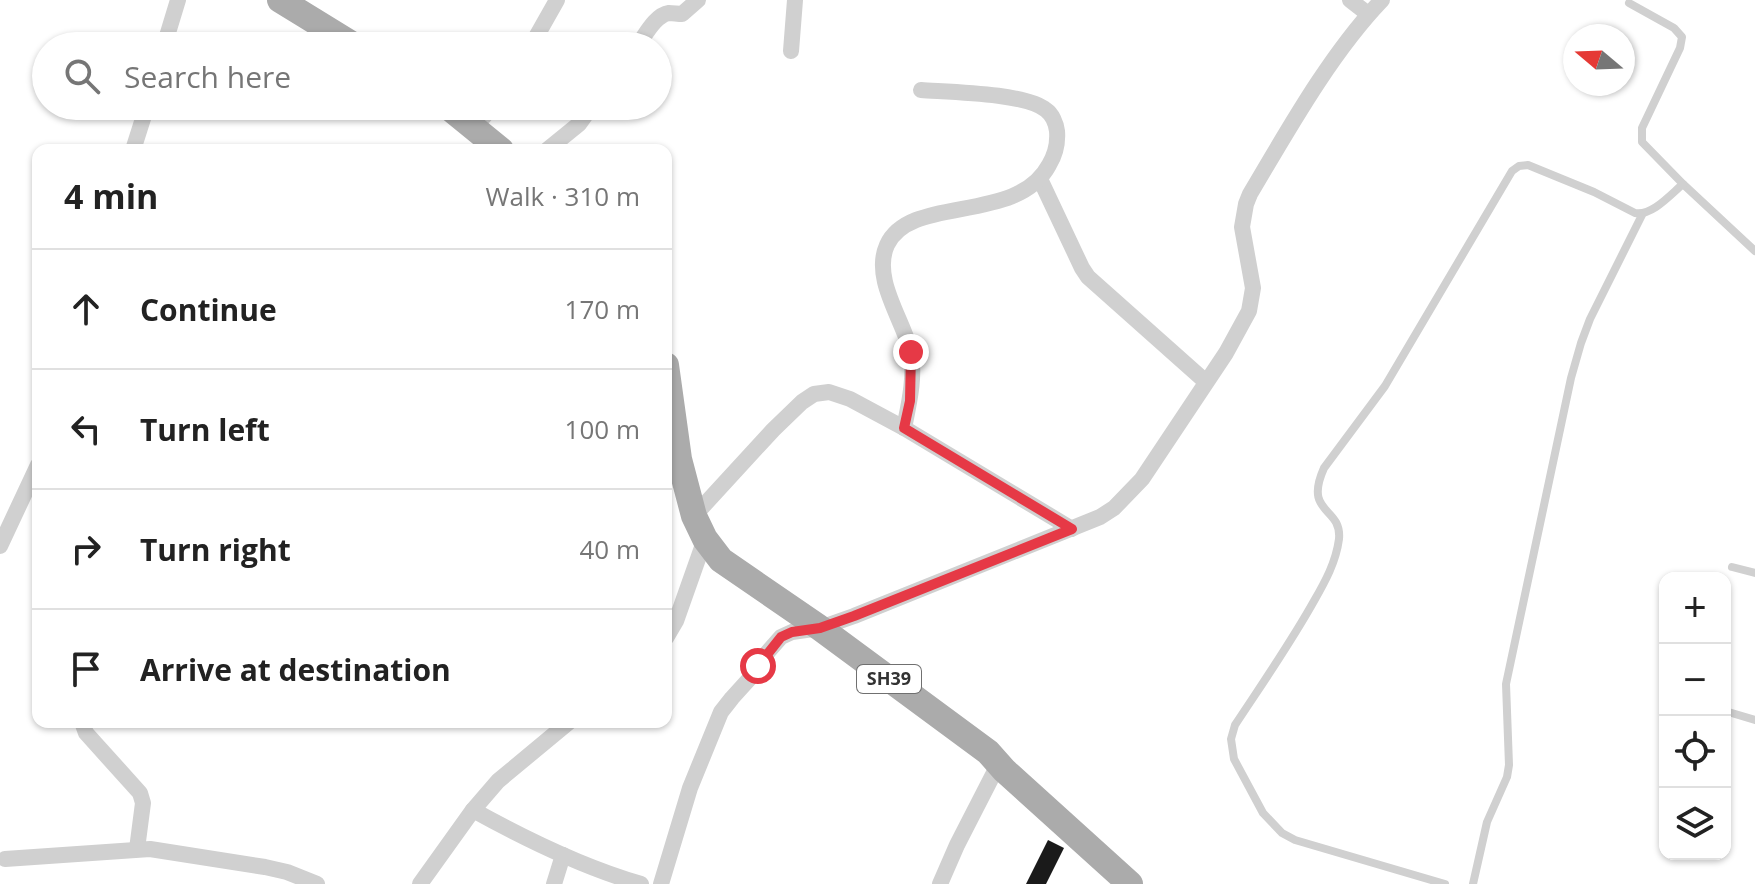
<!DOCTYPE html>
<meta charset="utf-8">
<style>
:root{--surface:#fff;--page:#f2f2f2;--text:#222;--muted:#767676;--line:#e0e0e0}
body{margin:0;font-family:"Open Sans",sans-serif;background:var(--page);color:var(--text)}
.controls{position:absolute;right:24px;bottom:24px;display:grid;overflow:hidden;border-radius:16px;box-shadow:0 2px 6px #0004}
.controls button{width:72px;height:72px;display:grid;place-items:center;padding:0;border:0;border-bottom:2px solid var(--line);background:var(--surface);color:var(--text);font:40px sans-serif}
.compass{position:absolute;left:1563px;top:24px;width:72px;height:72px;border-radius:50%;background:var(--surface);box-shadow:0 2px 6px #0004;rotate:289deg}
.stop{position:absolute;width:24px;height:24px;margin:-18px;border:6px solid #e63946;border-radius:50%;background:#fff}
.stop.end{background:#e63946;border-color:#fff;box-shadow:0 2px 8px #0008}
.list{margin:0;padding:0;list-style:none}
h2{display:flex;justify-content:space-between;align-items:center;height:104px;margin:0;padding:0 32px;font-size:34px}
h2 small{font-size:26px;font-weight:400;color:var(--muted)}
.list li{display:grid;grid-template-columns:52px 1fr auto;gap:24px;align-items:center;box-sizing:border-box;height:120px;padding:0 32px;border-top:2px solid var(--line)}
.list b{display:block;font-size:30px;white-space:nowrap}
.list em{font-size:26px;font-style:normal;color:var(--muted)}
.icon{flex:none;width:44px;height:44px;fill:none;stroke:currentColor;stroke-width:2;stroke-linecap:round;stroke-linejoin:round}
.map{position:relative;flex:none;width:1755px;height:884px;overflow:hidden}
.search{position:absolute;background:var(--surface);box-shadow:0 2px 6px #0004;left:32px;top:32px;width:640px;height:88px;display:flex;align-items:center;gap:20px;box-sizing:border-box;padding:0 28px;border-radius:44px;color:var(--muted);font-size:30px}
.panel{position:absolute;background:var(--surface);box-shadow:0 2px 6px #0004;left:32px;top:144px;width:640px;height:584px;border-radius:16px}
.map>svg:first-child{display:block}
.building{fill:#1a1a1a}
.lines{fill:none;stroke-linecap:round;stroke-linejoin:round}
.service{stroke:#d0d0d0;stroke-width:8}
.minor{stroke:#d0d0d0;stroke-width:16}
.primary{stroke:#ababab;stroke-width:26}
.route{stroke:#e63946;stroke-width:10}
.labels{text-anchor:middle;stroke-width:8;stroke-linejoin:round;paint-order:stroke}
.shield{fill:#fff;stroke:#707070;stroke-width:2}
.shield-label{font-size:18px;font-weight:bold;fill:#333}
</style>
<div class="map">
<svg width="1755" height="884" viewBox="0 0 1755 884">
<rect width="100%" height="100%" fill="#fff"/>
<polygon class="building" points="1048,840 1064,848 1046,884 1026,884"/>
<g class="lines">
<g class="service">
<polyline points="1629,3 1674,28 1682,37 1680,48 1642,128 1642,142 1683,184 1755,251"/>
<polyline points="1732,567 1755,573"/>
<polyline points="1725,711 1755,720"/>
<path d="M 1445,884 L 1295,840 L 1282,833 L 1263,813 L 1234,759 L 1231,739 L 1235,725 C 1262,684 1290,644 1314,601 C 1325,582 1336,562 1339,539 C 1342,506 1303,515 1324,468 L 1385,386 L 1512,171 L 1519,166 L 1528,165 L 1594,192 L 1635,213 C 1652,216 1670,195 1683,184"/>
<polyline points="1473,884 1487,822 1507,777 1509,765 1506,684 1571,378 1581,343 1590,319 1642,215"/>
</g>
<g class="minor">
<polyline points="1350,0 1368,14"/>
<polyline points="164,46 178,0"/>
<polyline points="531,46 557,0"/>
<path d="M 637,46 C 645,36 655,15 669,13 C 673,13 678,14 682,14 L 698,0"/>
<polyline points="791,51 795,0"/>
<polyline points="474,128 493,106"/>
<polyline points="133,150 147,106"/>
<polyline points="547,150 579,124 592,106"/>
<polyline points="1040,179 1082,268 1088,277 1206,382"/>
<path d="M 904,428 C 909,404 916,374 910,349 C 902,318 872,278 887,245 C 910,194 1017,225 1049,165 C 1055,155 1058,143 1057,131 C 1056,123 1052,114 1046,110 C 1026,93 949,92 921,90"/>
<polyline points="694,516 773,430 802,402 814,394 829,392 850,399 904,428 1072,529"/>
<polyline points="0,546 38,465"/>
<polyline points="666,638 676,621 705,539"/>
<polyline points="82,722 86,733 140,793 143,803 137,849"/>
<path d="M 473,810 C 527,840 582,867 641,884"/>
<polyline points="5,859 150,849 265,867 287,872 317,884"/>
<polyline points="420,884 473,810 498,781 569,722"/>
<polyline points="554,884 563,855"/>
<path d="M 661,884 L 690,788 L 721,712 L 732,698 L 751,677 L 767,653 L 781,637 L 792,632 L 820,628 L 854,616 L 1100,517 L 1114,508 L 1142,479 L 1226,353 L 1249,311 L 1253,288 L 1242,227 L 1246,204 L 1250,194 C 1288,130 1331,53 1382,0"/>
<polyline points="940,884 957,845 998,765"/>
</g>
<g class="primary">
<polyline points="280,0 355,46"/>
<polyline points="447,106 501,150"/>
<polyline points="666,365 679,459 694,516 705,539 721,560 820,628 988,752 1004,770 1130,884"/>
</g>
</g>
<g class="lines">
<polyline class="route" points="758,666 781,637 792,632 820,628 854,616 1072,529 904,428 910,401 911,352"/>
</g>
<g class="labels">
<rect class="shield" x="857" y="665" width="64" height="28" rx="6"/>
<g class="shield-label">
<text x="889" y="685">SH39</text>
</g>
</g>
</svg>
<div class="controls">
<button>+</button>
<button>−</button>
<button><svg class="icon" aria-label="locate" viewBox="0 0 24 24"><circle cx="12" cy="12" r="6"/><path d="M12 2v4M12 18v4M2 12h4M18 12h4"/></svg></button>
<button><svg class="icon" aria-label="layers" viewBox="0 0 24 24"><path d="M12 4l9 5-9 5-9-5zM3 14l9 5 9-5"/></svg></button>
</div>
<svg class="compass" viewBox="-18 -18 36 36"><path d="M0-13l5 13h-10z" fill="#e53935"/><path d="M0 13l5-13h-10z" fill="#767676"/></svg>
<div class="stop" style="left:758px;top:666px"></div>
<div class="stop end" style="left:911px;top:352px"></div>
<div class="search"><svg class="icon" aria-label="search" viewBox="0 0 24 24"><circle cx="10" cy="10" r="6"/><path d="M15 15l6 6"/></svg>Search here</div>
<section class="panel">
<h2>4 min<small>Walk · 310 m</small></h2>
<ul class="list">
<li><svg class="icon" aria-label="ahead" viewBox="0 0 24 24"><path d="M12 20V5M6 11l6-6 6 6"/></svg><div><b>Continue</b></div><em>170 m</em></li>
<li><svg class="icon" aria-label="left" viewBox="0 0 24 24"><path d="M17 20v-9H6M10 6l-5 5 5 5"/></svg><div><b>Turn left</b></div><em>100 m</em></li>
<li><svg class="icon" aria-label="right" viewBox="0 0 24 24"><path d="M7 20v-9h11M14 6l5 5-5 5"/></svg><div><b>Turn right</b></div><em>40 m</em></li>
<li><svg class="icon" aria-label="arrive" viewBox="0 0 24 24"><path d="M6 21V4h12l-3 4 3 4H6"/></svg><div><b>Arrive at destination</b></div></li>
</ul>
</section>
</div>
